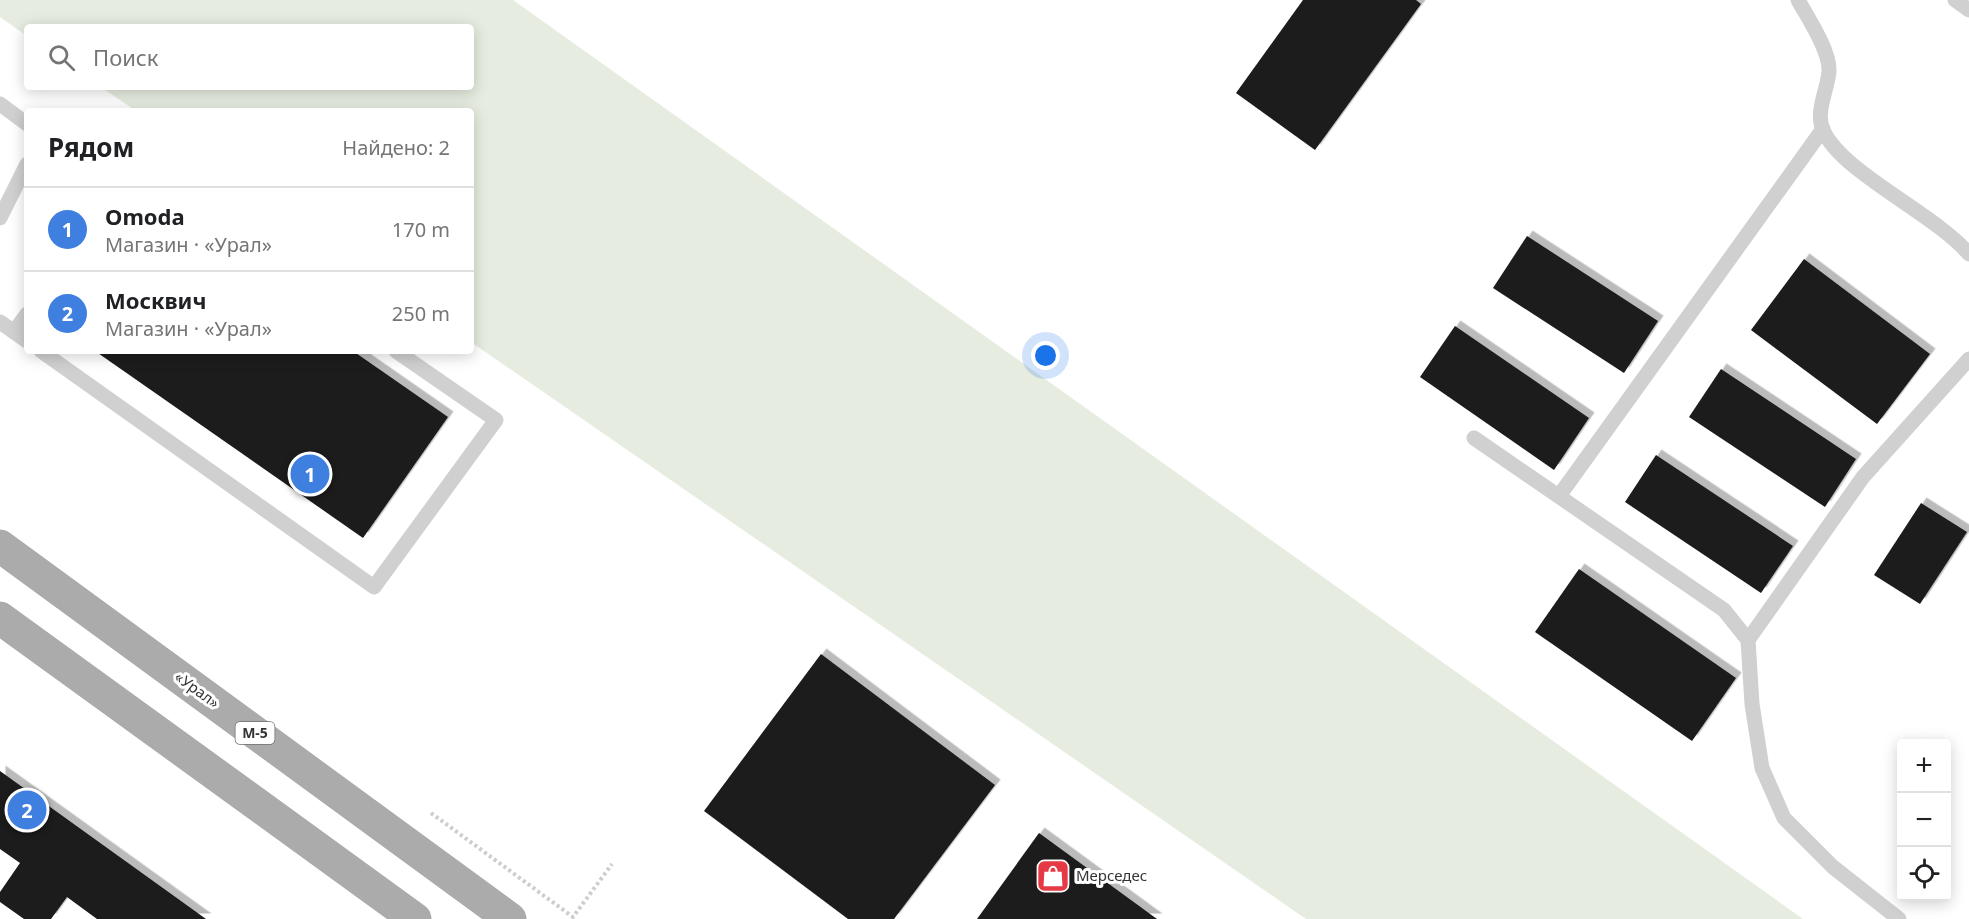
<!DOCTYPE html>
<html lang="ru">
<meta charset="utf-8">
<style>
:root{--surface:#fff;--page:#f2f2f2;--text:#202124;--muted:#757577;--line:#e0e0e0;--accent:#b45309}
body{margin:0;font-family:"Noto Sans",sans-serif;background:var(--page);color:var(--text)}
.controls{position:absolute;right:18px;bottom:18px;display:grid;overflow:hidden;border-radius:6px;box-shadow:0 3px 15px #0003}
.controls button{width:54px;height:54px;display:grid;place-items:center;padding:0;border:0;border-bottom:2px solid var(--line);background:var(--surface);color:var(--text);font:30px sans-serif}
.you{position:absolute;left:1046px;top:356px;width:21px;height:21px;margin:-15px;border:4px solid #fff;border-radius:50%;background:#1a73e8;box-shadow:0 0 0 9px #1a73e833}
.badge{display:grid;place-items:center;width:39px;height:39px;border-radius:50%;background:var(--accent);color:#fff;font-size:20px;font-weight:700}
.pin{position:absolute;translate:-50% -50%;border:3px solid #fff;box-shadow:0 2px 6px #0006}
.list{margin:0;padding:0;list-style:none}
h2{display:flex;justify-content:space-between;align-items:center;height:78px;margin:0;padding:0 24px;font-size:26px}
h2 small{font-size:20px;font-weight:400;color:var(--muted)}
.list li{display:grid;grid-template-columns:39px 1fr auto;gap:18px;align-items:center;box-sizing:border-box;height:84px;padding:0 24px;border-top:2px solid var(--line)}
.list b{display:block;font-size:22px;white-space:nowrap}
.list p{margin:0;font-size:20px;white-space:nowrap;color:var(--muted)}
.list em{font-size:20px;font-style:normal;color:var(--muted)}
.icon{flex:none;width:33px;height:33px;fill:none;stroke:currentColor;stroke-width:2;stroke-linecap:round;stroke-linejoin:round}
.map{position:relative;flex:none;width:1969px;height:919px;overflow:hidden}
.search{position:absolute;background:var(--surface);box-shadow:0 3px 15px #0003;left:24px;top:24px;width:450px;height:66px;display:flex;align-items:center;gap:15px;box-sizing:border-box;padding:0 21px;border-radius:6px;color:var(--muted);font-size:22px}
.panel{position:absolute;background:var(--surface);box-shadow:0 3px 15px #0003;left:24px;top:108px;width:450px;height:246px;border-radius:6px}
.map>svg:first-child{display:block}
.green{fill:#e6ecdf}
.building{fill:#1a1a1a;filter:url(#shadow)}
.lines{fill:none;stroke-linecap:round;stroke-linejoin:round}
.path{stroke:#cdcdcd;stroke-width:4;stroke-dasharray:3 3;stroke-linecap:butt}
.service{stroke:#d0d0d0;stroke-width:15}
.primary{stroke:#ababab;stroke-width:33}
.labels{text-anchor:middle;stroke-width:6;stroke-linejoin:round;paint-order:stroke}
.shield{fill:#fff;stroke:#707070;stroke-width:1.5}
.shield-label{font-size:14px;font-weight:bold;fill:#333}
.street-label{font-size:15px;fill:#333;stroke:#fff}
.poi-label{font-size:15px;fill:#333;stroke:#fff;text-anchor:start}
</style>
<div class="map">
<svg width="1969" height="919" viewBox="0 0 1969 919">
<defs>
<filter id="shadow"><feDropShadow dx="5.5" dy="-5.5" stdDeviation="0" flood-color="#0004"/></filter>
</defs>
<rect width="100%" height="100%" fill="#fff"/>
<polygon class="green" points="0,0 513,0 1803,919 1306,919 471,342 471,111 136,111 101,87 471,87 471,27 27,27 27,36 0,17"/>
<g class="building">
<polygon points="1303,0 1416,0 1421,4 1315,150 1236,93"/>
<polygon points="1527,236 1658,321 1624,373 1493,288"/>
<polygon points="1804,259 1930,354 1877,424 1751,330"/>
<polygon points="1455,326 1589,418 1554,470 1420,377"/>
<polygon points="95,351 353,351 448,417 363,538"/>
<polygon points="1721,369 1856,459 1825,507 1689,417"/>
<polygon points="1656,455 1793,546 1761,593 1625,502"/>
<polygon points="1921,503 1967,532 1920,604 1874,575"/>
<polygon points="1579,569 1736,678 1692,741 1535,632"/>
<polygon points="821,654 995,785 894,919 848,919 704,811"/>
<polygon points="0,771 206,919 97,919 67,897 51,919 24,919 0,902 0,892 20,863 0,849"/>
<polygon points="1039,833 1157,919 977,919"/>
</g>
<g class="lines">
<polyline class="path" points="431,813 573,917 612,864"/>
<g class="service">
<path d="M 1798,0 C 1808,18 1830,51 1829,71 C 1828,89 1815,111 1823,130 C 1842,173 1934,213 1969,254"/>
<polyline points="1955,0 1969,10"/>
<polyline points="0,104 27,124"/>
<polyline points="0,218 27,164"/>
<polyline points="0,322 27,341"/>
<polyline points="14,332 27,314"/>
<polyline points="41,351 374,587 496,420 396,351"/>
<polyline points="1474,438 1724,610 1748,640 1752,704 1762,768 1784,818 1833,867 1899,919"/>
<polyline points="1559,496 1823,129"/>
<polyline points="1748,640 1863,477 1969,359"/>
</g>
<g class="primary">
<polyline points="0,546 510,919"/>
<polyline points="0,618 415,919"/>
</g>
</g>
<defs>
<g id="shop-square" transform="scale(1.725)"><rect x="-9" y="-9" width="18" height="18" rx="4" fill="#e63946" stroke="#fff"/><path d="M-5-2.5h2.3a2.7 3.5 0 0 1 5.4 0H5L5.5 6h-11ZM-1.5-2.5h3a1.5 2.3 0 0 0-3 0Z" fill="#fff"/></g>
</defs>
<g fill-rule="evenodd">
<use href="#shop-square" x="1053" y="876"/>
</g>
<g class="labels">
<rect class="shield" x="235.5" y="722" width="39" height="22" rx="4.5"/>
<g class="shield-label">
<text x="255" y="738">М-5</text>
</g>
<g class="street-label">
<text transform="translate(197 690) rotate(36)" y="5">«Урал»</text>
</g>
<g class="poi-label">
<text x="1076" y="881">Мерседес</text>
</g>
</g>
</svg>
<div class="controls">
<button>+</button>
<button>−</button>
<button><svg class="icon" aria-label="locate" viewBox="0 0 24 24"><circle cx="12" cy="12" r="6"/><path d="M12 2v4M12 18v4M2 12h4M18 12h4"/></svg></button>
</div>
<div class="you"></div>
<div class="pin badge" style="left:310px;top:474px;background:#3f7fe0">1</div>
<div class="pin badge" style="left:27px;top:810px;background:#3f7fe0">2</div>
<div class="search"><svg class="icon" aria-label="search" viewBox="0 0 24 24"><circle cx="10" cy="10" r="6"/><path d="M15 15l6 6"/></svg>Поиск</div>
<section class="panel">
<h2>Рядом<small>Найдено: 2</small></h2>
<ul class="list">
<li><span class="badge" style="background:#3f7fe0">1</span><div><b>Omoda</b><p>Магазин · «Урал»</p></div><em>170 m</em></li>
<li><span class="badge" style="background:#3f7fe0">2</span><div><b>Москвич</b><p>Магазин · «Урал»</p></div><em>250 m</em></li>
</ul>
</section>
</div>
